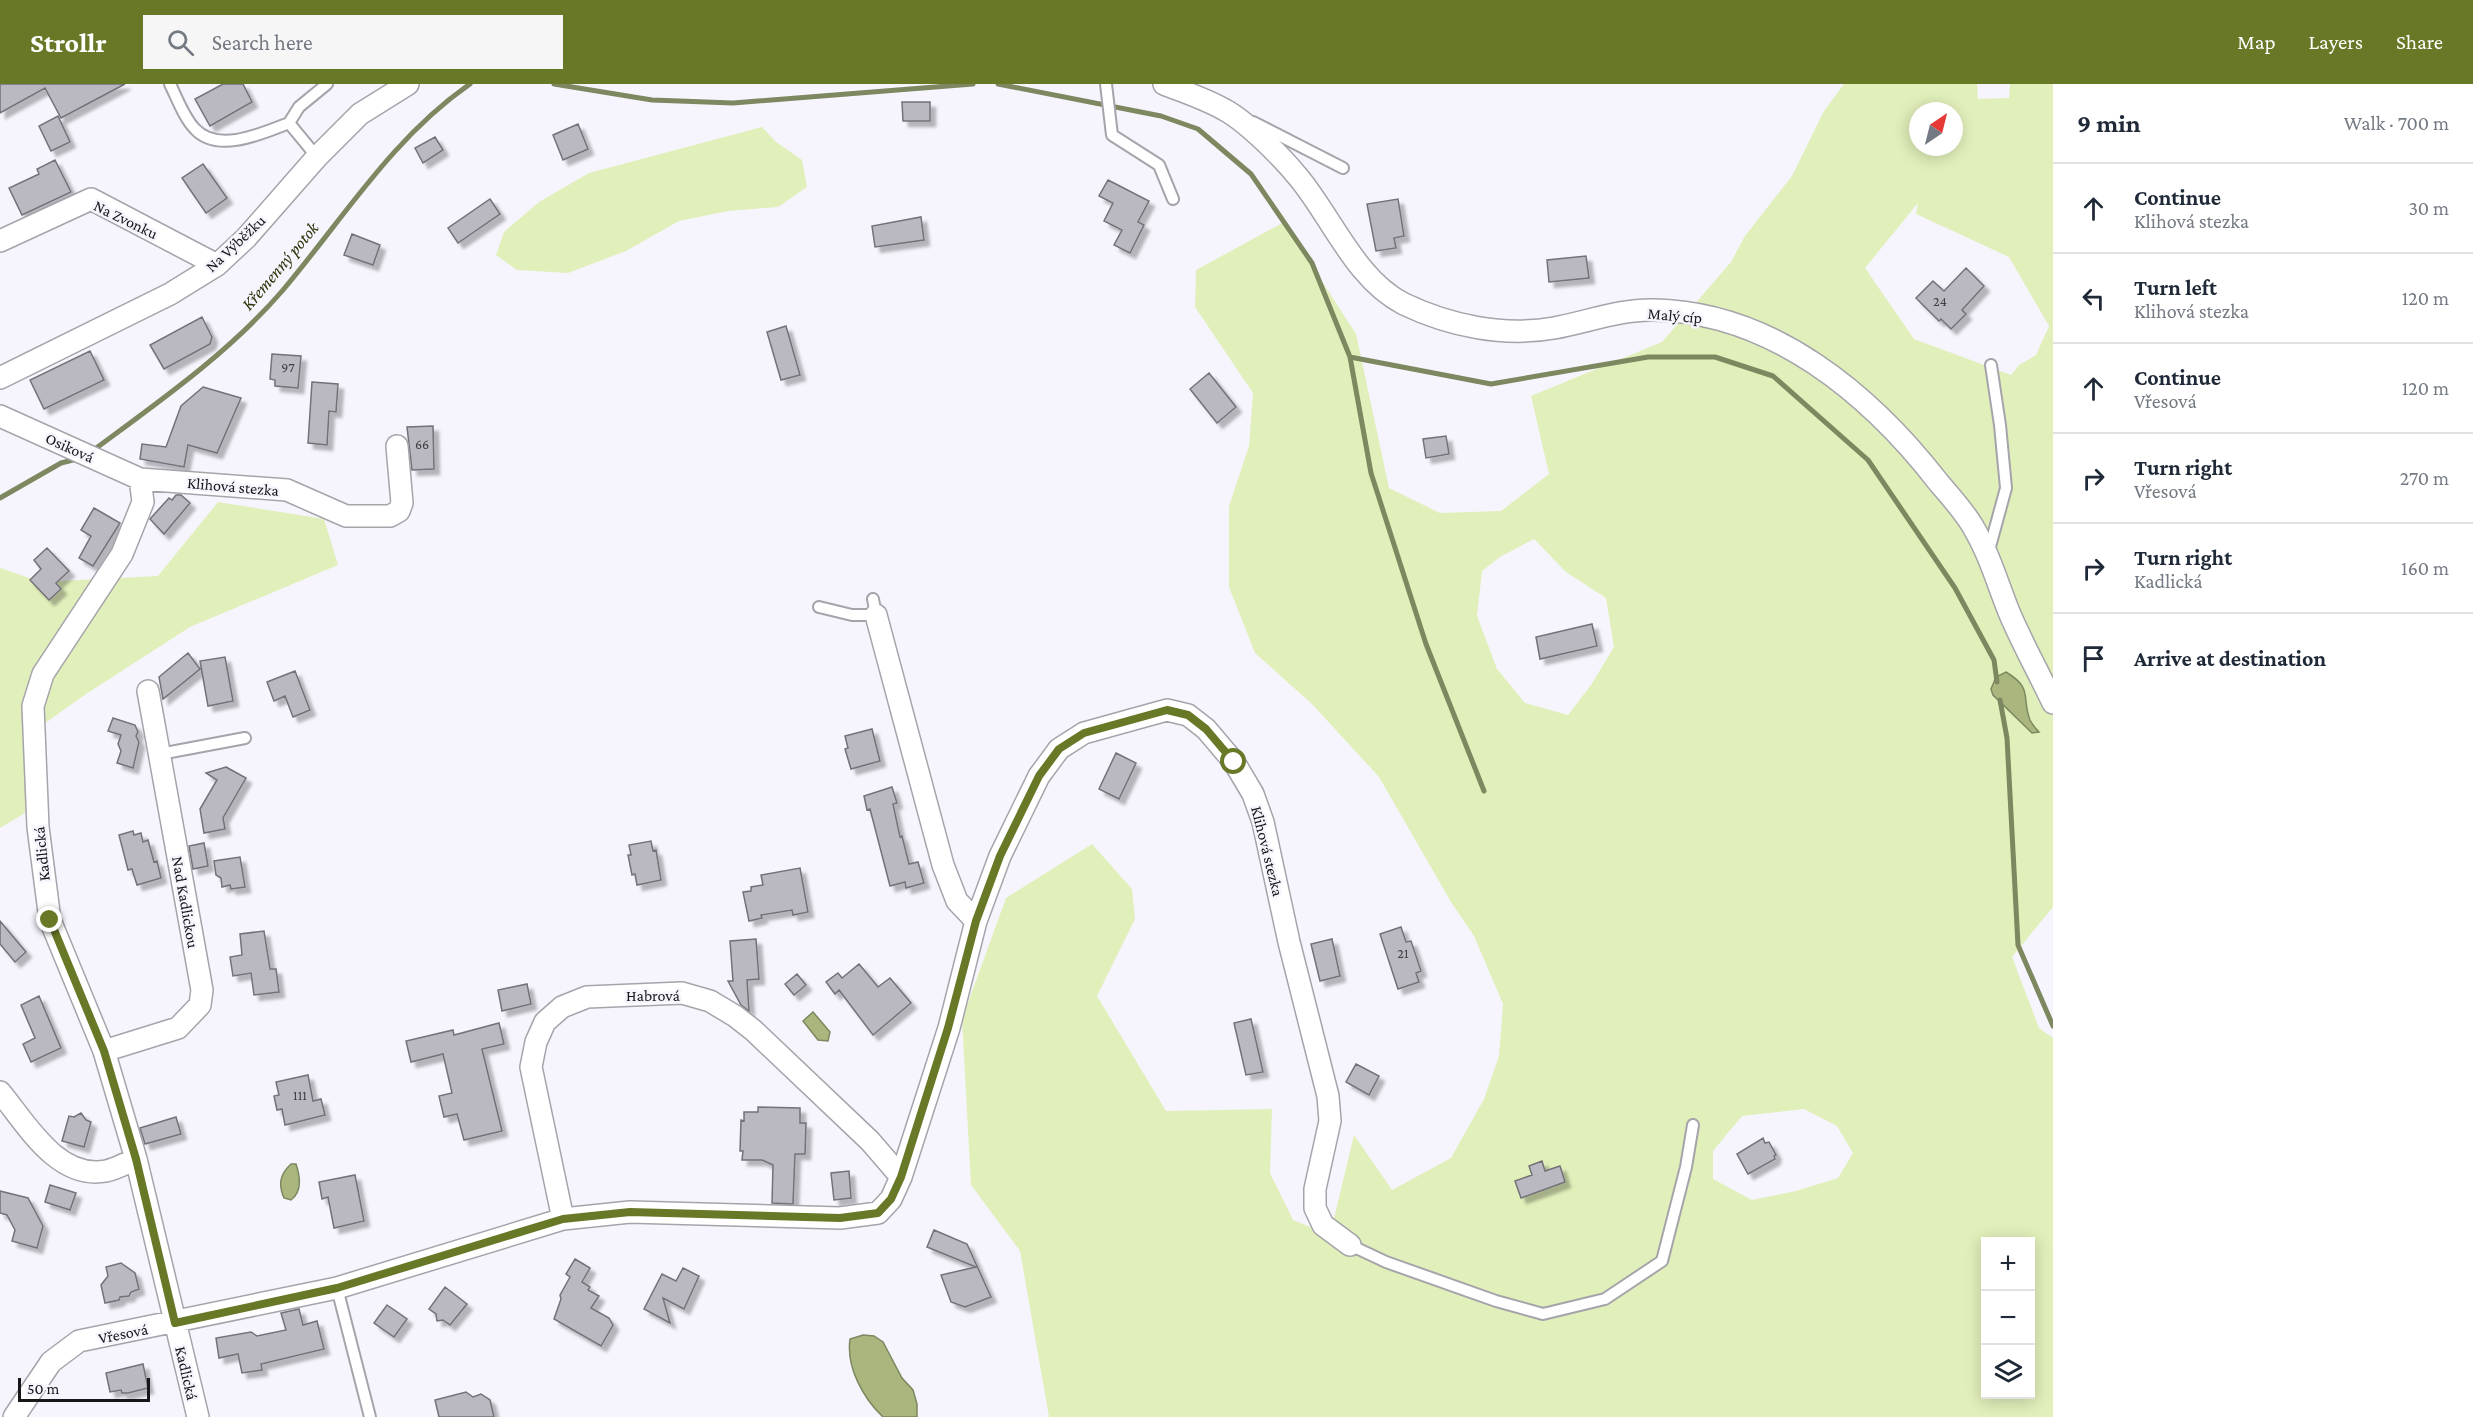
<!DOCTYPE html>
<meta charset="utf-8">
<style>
body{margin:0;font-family:"Crimson Pro",serif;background:#f6f6f7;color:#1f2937}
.controls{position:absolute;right:18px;bottom:18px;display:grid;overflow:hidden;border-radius:0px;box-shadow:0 3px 15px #0003}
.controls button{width:54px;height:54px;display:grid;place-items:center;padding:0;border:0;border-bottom:2px solid #e0e1e3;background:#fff;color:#1f2937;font:30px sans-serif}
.compass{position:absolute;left:1909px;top:18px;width:54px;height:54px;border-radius:50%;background:#fff;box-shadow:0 3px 15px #0003;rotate:35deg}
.scale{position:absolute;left:18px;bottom:15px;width:132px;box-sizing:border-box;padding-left:6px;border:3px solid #171719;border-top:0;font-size:16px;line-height:21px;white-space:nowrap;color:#171719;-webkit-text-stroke:4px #f6f5fd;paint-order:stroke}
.stop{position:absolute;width:18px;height:18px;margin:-14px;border:4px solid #677826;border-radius:50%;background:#fff}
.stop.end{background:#677826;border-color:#fff;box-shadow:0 2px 6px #0008}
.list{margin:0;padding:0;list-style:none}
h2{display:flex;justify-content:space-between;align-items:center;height:78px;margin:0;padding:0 24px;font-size:26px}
h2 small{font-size:20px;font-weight:400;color:#747a83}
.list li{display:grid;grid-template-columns:39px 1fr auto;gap:18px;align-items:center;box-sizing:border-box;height:90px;padding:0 24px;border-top:2px solid #e0e1e3}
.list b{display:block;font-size:22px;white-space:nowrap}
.list p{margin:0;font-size:20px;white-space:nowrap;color:#747a83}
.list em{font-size:20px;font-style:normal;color:#747a83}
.icon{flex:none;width:33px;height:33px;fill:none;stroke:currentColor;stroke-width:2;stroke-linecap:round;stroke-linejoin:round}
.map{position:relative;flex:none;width:2053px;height:1333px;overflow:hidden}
header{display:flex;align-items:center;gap:36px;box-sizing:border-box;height:84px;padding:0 30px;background:#677826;color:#fff}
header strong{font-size:28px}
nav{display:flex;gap:33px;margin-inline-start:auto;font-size:21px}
.search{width:420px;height:54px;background:#f6f6f7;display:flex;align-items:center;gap:15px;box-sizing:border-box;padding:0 21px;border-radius:0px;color:#747a83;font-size:22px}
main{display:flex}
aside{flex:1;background:#fff}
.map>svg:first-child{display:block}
</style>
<header>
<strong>Strollr</strong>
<div class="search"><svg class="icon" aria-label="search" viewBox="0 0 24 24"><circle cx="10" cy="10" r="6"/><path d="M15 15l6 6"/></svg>Search here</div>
<nav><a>Map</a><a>Layers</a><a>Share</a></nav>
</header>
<main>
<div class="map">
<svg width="2053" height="1333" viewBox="0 0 2053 1333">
<defs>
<filter id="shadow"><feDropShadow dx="5.5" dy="5.5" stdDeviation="1.5" flood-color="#0004"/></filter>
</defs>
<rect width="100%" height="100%" fill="#f6f5fd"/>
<path fill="#e1efba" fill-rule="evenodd" d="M1844,0H1977L1978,15L2009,14L2010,0H2053V823L2012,873L2039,944L2053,954V1333H1049L1020,1167L971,1101L962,935L1006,814L1092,760L1132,805L1135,835L1097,912L1166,1027L1272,1025L1270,1089L1293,1136L1330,1151L1354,1051L1392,1106L1451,1074L1484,1015L1499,972L1503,920L1474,852L1451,818L1379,693L1312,620L1255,569L1229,503V422L1249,362L1253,309L1195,223L1196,186L1284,138L1356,250L1389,404L1440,429L1501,427L1549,390L1531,312L1662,258L1731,178L1745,152L1792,92L1824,27ZM1918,27H1954V63H1918ZM1918,119L1916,130L2009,173L2049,242L2036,271L2019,281L2011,291L1914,255L1865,184ZM1534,455L1566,488L1606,514L1614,563L1591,601L1568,631L1525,619L1497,585L1477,532L1482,487L1500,473ZM1804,1025L1837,1042L1853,1069L1838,1094L1796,1107L1752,1116L1713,1095V1067L1742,1032ZM1986,1158H2030V1310H1986Z
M762,43L776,58L802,76L807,103L778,123L728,127L679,137L626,167L568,189L517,186L496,171L504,148L539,118L589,89Z
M218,418L324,435L338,481L190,543L86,610L27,652L25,729L0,744V484L41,498L158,492Z"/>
<path fill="#a9b77e" stroke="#7d8760" stroke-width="1.5" d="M2006,588C2034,605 2021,613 2030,636C2032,640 2036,645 2039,648L2032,649L1993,611L1991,605L1996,593Z
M813,928L830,948L828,957L818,956L803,937Z
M291,1080H296C300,1092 302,1108 291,1116L284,1114C278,1100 280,1090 291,1080Z
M863,1251L874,1252L883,1258L902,1294L913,1306L917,1320V1333H883C863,1314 846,1283 850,1255Z"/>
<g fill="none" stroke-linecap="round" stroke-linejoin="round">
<path stroke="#7d8760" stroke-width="5" d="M554,0L652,16L733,19L973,0
M998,0L1161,32L1198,45L1251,90L1312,179L1350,273L1371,389L1426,560L1484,707
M1350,273L1491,300L1648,273H1715L1773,292L1868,376L1955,504L1994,576L1997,598
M95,365C160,317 230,268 283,206C343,135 392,54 470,0
M0,414L61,379L77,375
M2000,616L2007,654L2018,861L2053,942"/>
</g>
<path fill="#bab9c1" stroke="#737279" stroke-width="1.5" filter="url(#shadow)" d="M0,0H125L61,34L45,4L0,29Z
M223,0H243L252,18L210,42L195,15Z
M902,18H930V37H903Z
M58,32L70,58L51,67L39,42Z
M578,40L588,65L563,76L553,51Z
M435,53L443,66L423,79L415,64Z
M55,76L71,108L22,131L9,104L39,90L37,85Z
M203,80L227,114L206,129L182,94Z
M1108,96L1149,117L1138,138L1144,141L1130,169L1114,161L1122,146L1104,137L1113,119L1099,112Z
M490,115L500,130L458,159L448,144Z
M1398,115L1404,152L1394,154L1396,164L1376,167L1367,120Z
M921,133L924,156L875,163L872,142Z
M352,150L380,161L373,181L344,171Z
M1586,172L1589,194L1549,198L1547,176Z
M1966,184L1984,202L1962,226L1966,230L1951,245L1941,235L1939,237L1916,214L1933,197L1944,207Z
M202,233L212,253L210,260L164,285L150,261Z
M786,242L800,291L781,296L767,248Z
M90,267L104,296L44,325L30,296Z
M272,270L301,272L298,304L275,302V296L270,295Z
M1209,289L1236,323L1217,339L1190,305Z
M312,298L338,300L336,328L329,327L327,361L308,359Z
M203,303L241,314L217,369L188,361L184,383L140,375L142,360L166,363L181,322Z
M433,342L434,385L412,386L407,343Z
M1446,352L1449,370L1426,374L1423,355Z
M176,411H181L190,419L164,450L150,435L169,414L172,416Z
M94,424L120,439L93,482L79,474L91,452L81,446Z
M47,464L69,487L56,499L61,505L49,516L30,496L41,485L34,476Z
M1592,540L1597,562L1540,575L1536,553Z
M188,569L200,585L163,615L159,593Z
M225,573L233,617L208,622L200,577Z
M295,587L310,626L293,633L285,612L274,617L267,598Z
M113,634L135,641L138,648L136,652L139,658L133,684L117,679L121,667L118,660L121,651L108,647Z
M872,645L880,677L851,685L845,665L848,664L845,652Z
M1116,669L1136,679L1119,715L1099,705Z
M226,683L246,694L223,734L225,745L204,749L200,725L217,696L206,689Z
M892,703L897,719L893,720L900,753L902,752L909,780L918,778L924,799L906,804L905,798L890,802L870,725L867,726L864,712Z
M133,747L134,751L141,749L143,758L148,756L154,778L157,777L161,794L137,801L132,785L128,786L119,751Z
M651,757L653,767L656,766L661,796L637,801L635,790L632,791L628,771H631L629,761Z
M204,759L208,782L193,785L189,762Z
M240,773L245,803L231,805L230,801L222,803L221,794L216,791L214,777Z
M800,784L808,828L793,831L792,826L761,831L762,834L749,837L743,808L751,807V803L763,801L761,791Z
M0,837L26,868L15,878L0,860Z
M1401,843L1406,858L1411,857L1421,887L1416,889L1419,898L1398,905L1380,850Z
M264,847L270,885H276L279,908L254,911L251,889L233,892L230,873L242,871L240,850Z
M756,855L759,895L747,896L749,927L741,921L728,897H733L730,857Z
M1332,855L1340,892L1320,897L1311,860Z
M859,880L878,903L890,894L911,919L873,951L839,906L835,910L826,898L838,889L842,894Z
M797,890L806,901L794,911L785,900Z
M527,900L531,920L502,927L498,906Z
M39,912L61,964L31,978L23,960L35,954L21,921Z
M1251,935L1263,988L1246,991L1234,939Z
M499,939L504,960L482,965L502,1047L464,1056L457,1030L444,1033L439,1012L452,1009L443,970L411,978L406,957L453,946L454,951Z
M1356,980L1379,992L1369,1011L1346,998Z
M308,991L313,1017L321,1015L325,1031L285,1041L282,1025L277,1026L274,1012L279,1011L276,998Z
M758,1023L800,1024V1039H806L805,1070H795L793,1120L772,1119L773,1081L762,1076H742L743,1067H740L741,1036L744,1037V1028H758Z
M81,1029L86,1036L91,1038L84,1063L62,1057L69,1032L74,1033Z
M176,1033L181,1050L145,1060L140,1044Z
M1763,1054L1765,1059L1769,1058L1776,1071L1774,1072L1775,1075L1748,1090L1737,1070Z
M1542,1077L1545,1087L1560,1082L1565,1098L1521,1114L1515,1097L1532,1091L1529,1082Z
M849,1087L851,1114L834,1116L831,1089Z
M355,1091L364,1137L334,1144L328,1113L322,1115L319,1098Z
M50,1101L76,1109L70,1126L45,1118Z
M0,1107L28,1114L43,1142L37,1164L12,1157L15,1146L7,1131L0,1129Z
M934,1146L967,1160L991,1213L965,1223L951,1218L941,1191L976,1183L927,1163Z
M575,1175L590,1184L582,1198L590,1203L588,1206L599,1212L591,1224L609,1234L613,1241L601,1262L554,1235L561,1215L560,1211L570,1193L566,1190Z
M121,1179L135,1189L139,1205L131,1208L129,1212L120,1213L119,1216L105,1219L101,1201L108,1192L106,1183Z
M683,1184L699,1192L684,1225L663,1214L670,1239L644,1225L662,1190L676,1197Z
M445,1203L467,1220L450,1241L443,1236L437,1237L436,1230L429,1225Z
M387,1221L407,1235L394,1253L374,1239Z
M299,1225L303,1241L317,1237L324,1265L261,1280L262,1286L242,1289L238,1270L219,1274L216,1254L251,1248L257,1252L286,1246L281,1229Z
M143,1280L148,1304L128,1309H122L121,1306L110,1308L106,1289Z
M466,1308L473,1313L481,1310L490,1316L494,1333H439L435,1316Z"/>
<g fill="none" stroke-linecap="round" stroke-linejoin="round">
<g stroke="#a5a4ab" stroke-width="14">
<path id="lane" d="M170,0C177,14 184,34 195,45C218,70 263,49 289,39
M1106,0L1112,51L1159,81L1173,115
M1253,38L1343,84
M317,73L289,39L299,23L327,0
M1988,470L2006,404L2000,341L1991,281
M819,523L852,531H876L873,515
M160,670L245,654
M1350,1161L1386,1178L1496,1217L1543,1230L1605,1215L1662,1177L1686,1083L1693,1041
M337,1204L370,1333"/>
</g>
<g stroke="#a5a4ab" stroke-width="24">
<path id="street" d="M1164,0C1184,8 1206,15 1225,26C1247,38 1282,73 1299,94C1332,134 1356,196 1404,220C1450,242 1504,253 1554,244C1587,238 1621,225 1654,226C1772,228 1870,310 1939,399C1950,412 1963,426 1972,441C1989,469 1997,498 2009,528C2022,559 2039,589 2053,619
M0,157L91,115L217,181
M0,294L170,210L217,181L246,154L317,73L360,30L408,0
M0,332L140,395L287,406L346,432H390L399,427L402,419L397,362
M140,395L143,418L122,470L43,590L33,622L38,743L50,836L104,967L136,1075L198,1333
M876,531L943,781L957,817L976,837
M104,967L178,944L200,921L202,906L148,607
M0,1008C26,1039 57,1096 106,1087C116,1085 126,1079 136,1075
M563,1135L531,983L536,958L545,938L562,923L587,913L682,909L710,917L735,932L753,946L870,1057L901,1093
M14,1333L51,1278L79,1257L337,1204L563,1135L630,1128L840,1134L878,1129L891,1115L901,1093L949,944L976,837L1000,772L1039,692L1059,665L1084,649L1167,626L1188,631L1206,645L1234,678L1253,710L1263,738L1289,858L1328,1012L1330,1037L1315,1105V1124L1323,1141L1350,1161"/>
</g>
<use href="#lane" stroke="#fff" stroke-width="10"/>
<use href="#street" stroke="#fff" stroke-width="21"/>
</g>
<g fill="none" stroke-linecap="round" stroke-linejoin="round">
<path stroke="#677826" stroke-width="8" d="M50,836L104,967L136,1075L175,1239L337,1204L563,1135L630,1128L840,1134L878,1129L891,1115L901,1093L948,944L976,837L1000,772L1039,692L1059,665L1084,649L1167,626L1188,631L1206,645L1234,678"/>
</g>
<g text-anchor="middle" stroke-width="5" stroke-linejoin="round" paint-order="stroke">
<g font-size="14" fill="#404043">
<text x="1940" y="222">24</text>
<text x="288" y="288">97</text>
<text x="422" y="365">66</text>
<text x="1403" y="874">21</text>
<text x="300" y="1016">111</text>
</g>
<g font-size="16" fill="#171719" stroke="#f6f5fd">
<text transform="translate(126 135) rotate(26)" y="6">Na Zvonku</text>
<text transform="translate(235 159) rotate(-43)" y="6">Na Výběžku</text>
<text transform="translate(1675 231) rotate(5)" y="6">Malý cíp</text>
<text transform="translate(70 363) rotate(24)" y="6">Osiková</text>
<text transform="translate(233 402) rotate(5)" y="6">Klihová stezka</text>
<text transform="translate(1268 767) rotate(76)" y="6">Klihová stezka</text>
<text transform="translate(41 770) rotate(-96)" y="6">Kadlická</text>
<text transform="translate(186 818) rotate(80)" y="6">Nad Kadlickou</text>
<text x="653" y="917">Habrová</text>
<text transform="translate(123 1249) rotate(-11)" y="6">Vřesová</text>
<text transform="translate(187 1289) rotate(77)" y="6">Kadlická</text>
</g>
<g font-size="18" font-style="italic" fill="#2c3408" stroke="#f6f5fd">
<text transform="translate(280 182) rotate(-50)" y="6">Křemenný potok</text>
</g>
</g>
</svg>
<div class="controls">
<button>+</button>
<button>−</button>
<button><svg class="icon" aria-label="layers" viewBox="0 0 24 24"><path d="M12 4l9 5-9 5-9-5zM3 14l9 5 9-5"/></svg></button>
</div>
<svg class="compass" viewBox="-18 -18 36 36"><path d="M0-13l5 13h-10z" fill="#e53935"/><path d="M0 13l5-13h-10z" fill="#747a83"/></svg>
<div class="scale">50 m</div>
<div class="stop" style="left:1234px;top:678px"></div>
<div class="stop end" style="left:50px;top:836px"></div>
</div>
<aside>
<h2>9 min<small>Walk · 700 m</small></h2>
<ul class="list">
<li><svg class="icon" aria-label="ahead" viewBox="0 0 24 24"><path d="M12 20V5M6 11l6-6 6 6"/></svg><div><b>Continue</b><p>Klihová stezka</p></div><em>30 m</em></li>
<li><svg class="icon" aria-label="left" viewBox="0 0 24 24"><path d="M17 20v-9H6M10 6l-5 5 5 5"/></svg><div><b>Turn left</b><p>Klihová stezka</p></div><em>120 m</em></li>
<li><svg class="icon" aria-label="ahead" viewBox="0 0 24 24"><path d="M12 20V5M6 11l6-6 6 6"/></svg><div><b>Continue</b><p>Vřesová</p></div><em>120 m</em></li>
<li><svg class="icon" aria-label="right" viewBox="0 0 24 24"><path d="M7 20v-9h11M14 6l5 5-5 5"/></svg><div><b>Turn right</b><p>Vřesová</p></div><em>270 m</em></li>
<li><svg class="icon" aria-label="right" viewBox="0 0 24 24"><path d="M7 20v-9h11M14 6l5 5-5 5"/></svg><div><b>Turn right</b><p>Kadlická</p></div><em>160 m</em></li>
<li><svg class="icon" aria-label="arrive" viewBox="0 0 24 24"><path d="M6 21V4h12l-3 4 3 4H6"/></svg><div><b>Arrive at destination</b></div></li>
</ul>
</aside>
</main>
